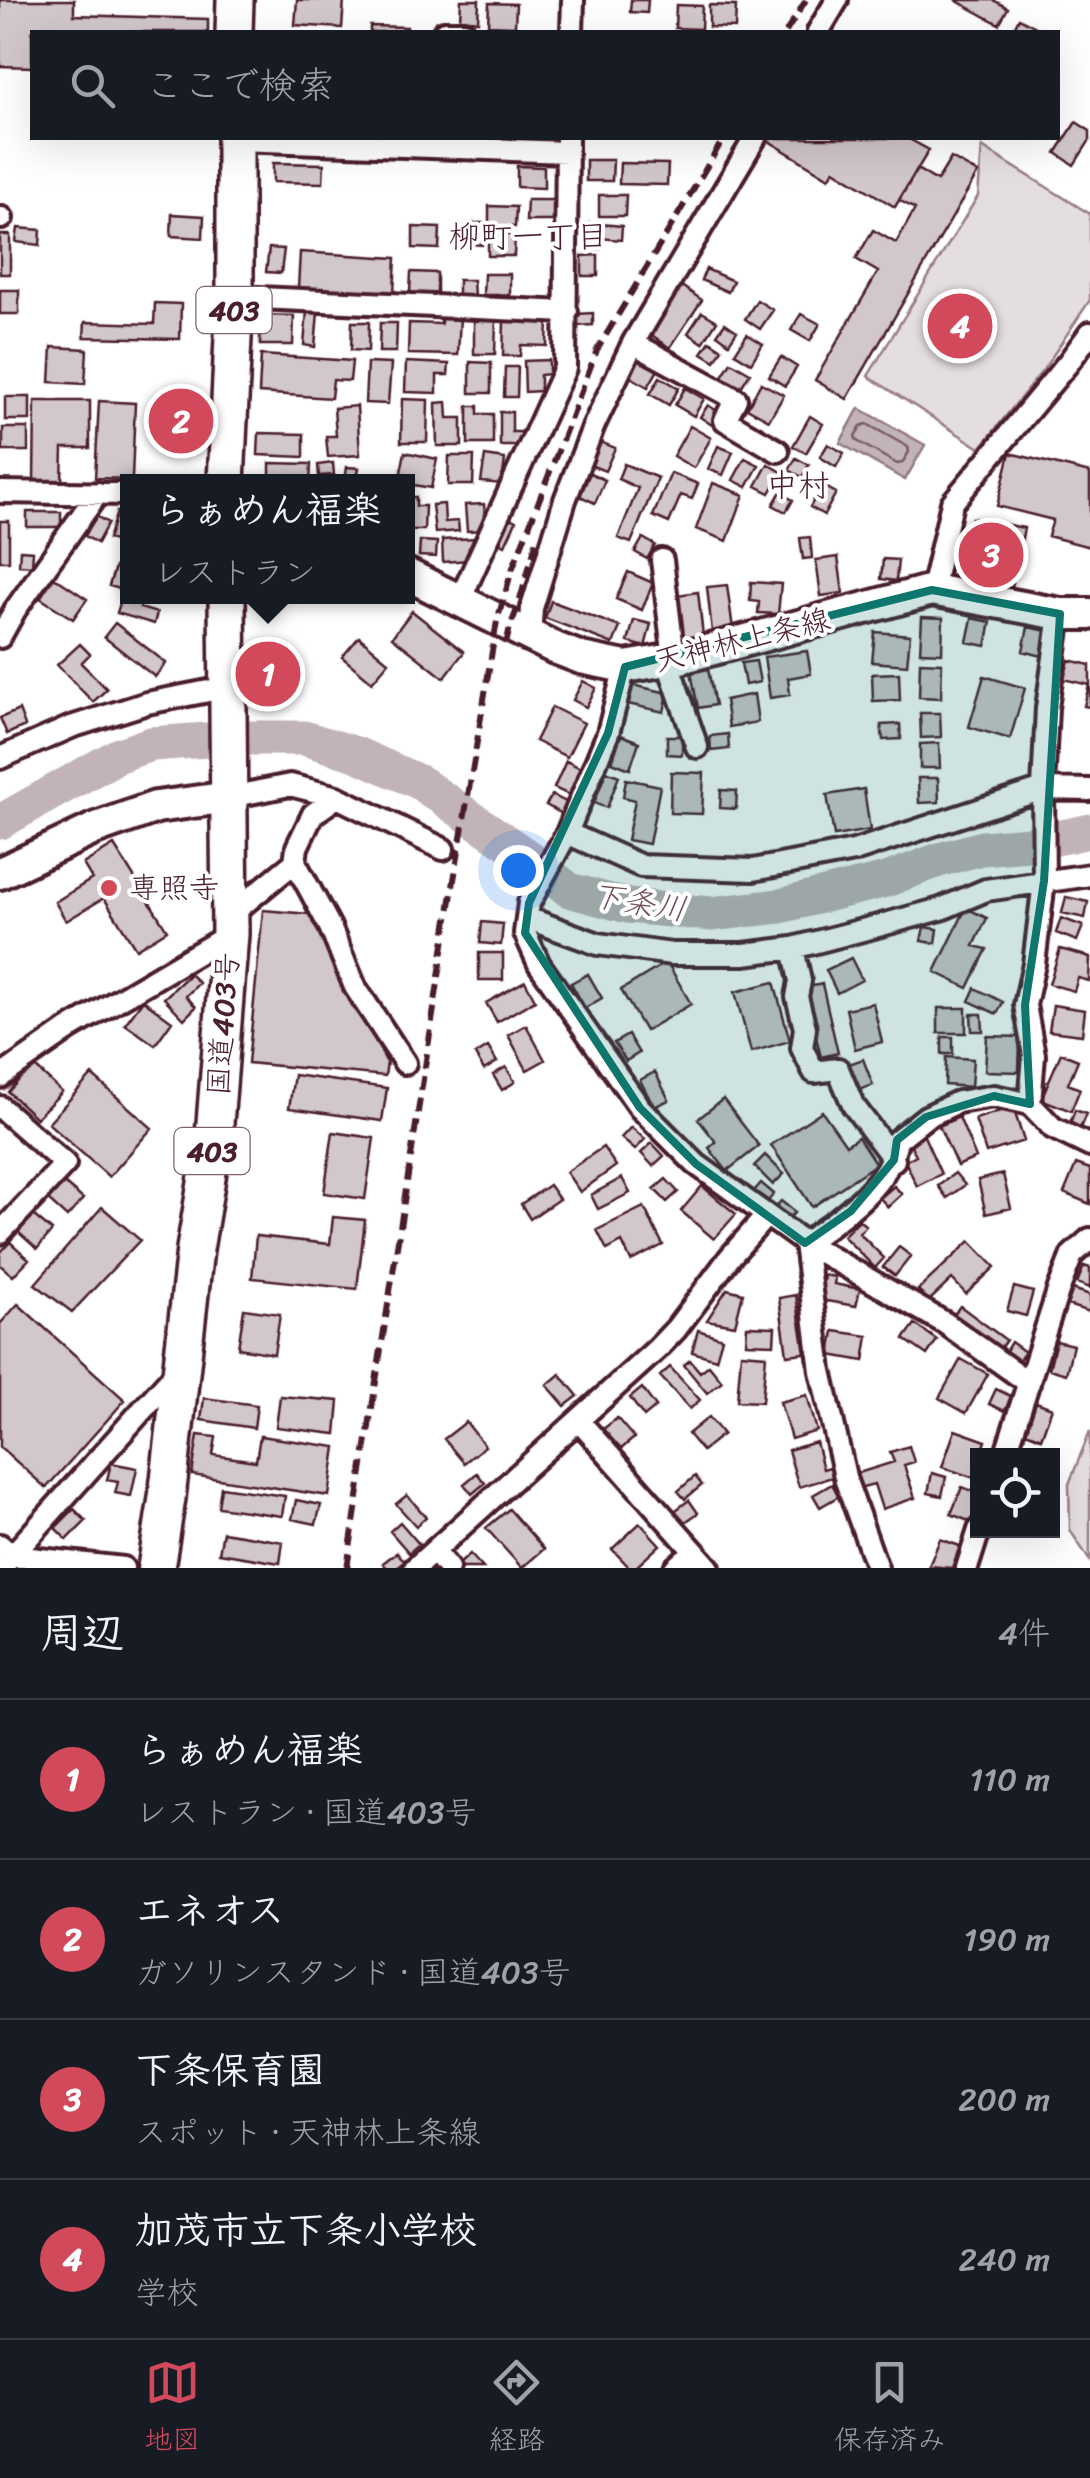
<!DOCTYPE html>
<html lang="ja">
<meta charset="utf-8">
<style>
body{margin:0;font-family:Sriracha,"Klee One",sans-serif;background:#242831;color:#f1f3f6}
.controls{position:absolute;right:30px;bottom:30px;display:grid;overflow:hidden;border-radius:0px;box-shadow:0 10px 40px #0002}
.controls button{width:90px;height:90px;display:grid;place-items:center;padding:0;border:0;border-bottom:2px solid #363941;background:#171b24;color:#f1f3f6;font:50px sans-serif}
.you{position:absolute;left:518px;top:870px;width:35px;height:35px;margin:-25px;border:8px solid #fff;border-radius:50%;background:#1a73e8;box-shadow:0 0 0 15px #1a73e833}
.badge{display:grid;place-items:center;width:65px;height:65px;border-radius:50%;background:#d1495b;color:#fff;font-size:32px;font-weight:700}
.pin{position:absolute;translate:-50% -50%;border:5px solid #fff;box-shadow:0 2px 10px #0006}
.popup{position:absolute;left:120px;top:474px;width:295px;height:130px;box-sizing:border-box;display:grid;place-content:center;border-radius:0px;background:#171b24;filter:drop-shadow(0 2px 8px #0005);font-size:32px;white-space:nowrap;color:#9ea1a6}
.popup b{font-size:38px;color:#f1f3f6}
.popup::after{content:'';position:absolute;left:50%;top:100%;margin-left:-20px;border:20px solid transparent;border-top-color:#171b24}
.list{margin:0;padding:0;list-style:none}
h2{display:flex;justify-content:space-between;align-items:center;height:130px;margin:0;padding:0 40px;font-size:42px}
h2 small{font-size:32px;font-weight:400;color:#9ea1a6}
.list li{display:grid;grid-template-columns:65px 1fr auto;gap:30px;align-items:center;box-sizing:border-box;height:160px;padding:0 40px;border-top:2px solid #363941}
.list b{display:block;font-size:38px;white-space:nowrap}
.list p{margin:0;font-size:32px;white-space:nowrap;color:#9ea1a6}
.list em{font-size:32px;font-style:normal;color:#9ea1a6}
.icon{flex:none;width:55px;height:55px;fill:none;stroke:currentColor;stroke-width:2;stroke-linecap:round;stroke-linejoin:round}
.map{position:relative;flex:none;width:1090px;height:1568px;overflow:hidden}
.search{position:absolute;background:#171b24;box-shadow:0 10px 40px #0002;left:30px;right:30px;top:30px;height:110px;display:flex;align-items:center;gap:25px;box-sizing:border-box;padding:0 35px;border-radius:0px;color:#9ea1a6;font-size:38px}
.sheet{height:770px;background:#171b24}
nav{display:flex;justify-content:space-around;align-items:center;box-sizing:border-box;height:140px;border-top:2px solid #363941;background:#171b24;font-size:28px;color:#9ea1a6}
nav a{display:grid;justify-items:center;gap:5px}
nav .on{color:#d1495b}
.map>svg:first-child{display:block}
</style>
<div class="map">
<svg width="1090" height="1568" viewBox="0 0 1090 1568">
<rect width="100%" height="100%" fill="#fff"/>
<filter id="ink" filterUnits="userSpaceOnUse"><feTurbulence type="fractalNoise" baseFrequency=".01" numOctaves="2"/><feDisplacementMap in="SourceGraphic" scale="20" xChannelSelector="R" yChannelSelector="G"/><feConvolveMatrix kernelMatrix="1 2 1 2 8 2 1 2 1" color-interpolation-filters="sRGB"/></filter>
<g filter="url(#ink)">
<path fill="#e5dee0" stroke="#987e86" stroke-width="2.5" d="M982,147L1090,214V300L1043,370L980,448L868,376L978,196Z
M1090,1431V1561L1070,1530L1069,1484Z"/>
<path fill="#c1b3b6" stroke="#91787e" stroke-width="2.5" d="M859,408L925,445L905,480L840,443Z"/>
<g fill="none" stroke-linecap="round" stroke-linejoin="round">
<path stroke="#7a5a63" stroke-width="2.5" d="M867,424L908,447L909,452L902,463L897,464L857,441L855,436L861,426Z"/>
<path stroke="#c1b3b6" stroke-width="35" d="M0,822L119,755L151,744L235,738H304L356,754L419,782L528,857L569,890L628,906L711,914L780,906L886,880L939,860L982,848L1029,844L1090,831"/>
</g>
<path fill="#d2c7cb" stroke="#4a1f2b" stroke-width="2.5" d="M0,0H74V15L208,19V32H32V67L0,66Z
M297,0H344L342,28L295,25Z
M461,0H479L478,21L460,19Z
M631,0H648L647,13L630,12Z
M955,0H993L1008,8L999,24Z
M489,3L516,4L515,26L488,25Z
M676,5L702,6L701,29L675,28Z
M709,5L736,6L735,28L709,27Z
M1019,18L1045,32H1012Z
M370,26L407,27V32H370Z
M1076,122L1090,131V140L1074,165L1056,153Z
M764,138H907L929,150L895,207L834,170L829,178Z
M951,158L978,173L847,399L815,380L878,272L856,259L873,230L896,243L915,209L899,200L917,169L937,181Z
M586,160H613L612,181H586Z
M273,163L324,164L323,183L273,182Z
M620,163L668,164L667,185L619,184Z
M517,166L544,167V188L517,187Z
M599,195H626L625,216H599Z
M527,200H553V221H526Z
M489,206L516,207L515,227H489Z
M172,214L204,216L203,238L171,236Z
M472,223H483L482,245L471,244Z
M589,223L622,226L621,240L600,238V249L587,248Z
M413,227L440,228L439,249L413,248Z
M18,228L41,230L40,245L16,242Z
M0,235H10V274H0Z
M488,235H515L514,256H488Z
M269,248L284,249L281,273L266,272Z
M300,252L396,258L394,293L298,288Z
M598,255V276H582V256Z
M706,269L733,281L728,292L701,280Z
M411,272L437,273V294L410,293Z
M484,274H510V295H483Z
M458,280H473L474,296L458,297Z
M680,285L702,300L670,348L649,333Z
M0,290H19V314H0Z
M757,300L773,310L760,329L745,319Z
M155,303L181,304L180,339L84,337L85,322L154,324Z
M307,311L318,312L315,347L304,345Z
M702,312L717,321L703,343L688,333Z
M593,313V325L577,326V314Z
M801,314L820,324L810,341L791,330Z
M260,315L294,316L293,345H260Z
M441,316L460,317L458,355L408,354L409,323L441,324Z
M474,319L496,320L495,354H474Z
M504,321L548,322L547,346L521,345L520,356H503Z
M352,322H369L368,351L351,350Z
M380,323H397L396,352H379Z
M725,323L737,331L729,343L717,334Z
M747,334L763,344L751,363L735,353Z
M710,341L722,349L715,361L702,353Z
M52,347L87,349L85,384L50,382Z
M261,355L352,361L350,381L333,380L331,398L259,393Z
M781,357L797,367L785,386L769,376Z
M639,359L658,370L648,387L629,376Z
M549,360V374L540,375V391L525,392L524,361Z
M406,362L449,364L448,375H437V393L405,392Z
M470,362L491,363V393H470Z
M731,362L750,373L740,389L721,378Z
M367,363L391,364L388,404L365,403Z
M505,367H518L517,397H504Z
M660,377L679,388L669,405L650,394Z
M761,383L784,395L769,420L747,408Z
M685,388L704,399L694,416L675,405Z
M5,397H30V420H5Z
M402,399L428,400L427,442H401Z
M35,401H90V448H63L62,483H34Z
M99,401L135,403L132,479L95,478Z
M447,402L448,418H462V446H437L436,403Z
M708,405L720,413L712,425L700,417Z
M357,406L360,455L328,457L326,436H336L334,408Z
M468,406H478V414H493V444H468Z
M500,412H512V432H522V446H500Z
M810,416L823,424L806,453L793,446Z
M158,422H176V453H158Z
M690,426L711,438L694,468L673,456Z
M3,428H28V451H3Z
M259,433L304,434V457L258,455Z
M600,442L615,448L605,471L590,465Z
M828,444L844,453L836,467L820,457Z
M718,446L733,452L723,475L708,469Z
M405,452L437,459L431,488L408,484V482H399Z
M1010,453L1090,473V547L1048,536L1053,520L997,506Z
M449,456H474L473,485H448Z
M485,456L505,459L502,484L481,482Z
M745,458L759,465L747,487L733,480Z
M796,458L809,465L802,477L789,470Z
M270,463L311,464L310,482H270Z
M333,463L334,475L319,476L318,465Z
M624,464L658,478L631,543L618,538L638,488L618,479Z
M768,464L782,472L770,493L756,486Z
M347,467L359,468L356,482L345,481Z
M590,473L605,480L595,503L580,496Z
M671,473L698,484L692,499L681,495L669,523L653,516Z
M713,483L744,495L727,541L696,529Z
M822,485L836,493L824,515L810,507Z
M780,493L793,500L786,512L773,505Z
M408,497H416V506H425L424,530H408Z
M444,504L445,522L458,521L459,531L435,533L432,505Z
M484,504L486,530L467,531L465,505Z
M27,512H61V527H27Z
M117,512L128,515V531L124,544L108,539Z
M96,516L108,523L97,543L85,536Z
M508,517L516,521L505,545L497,541Z
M972,518L1024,528L1011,592L959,582Z
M0,521H9V561H0Z
M810,537L812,558L803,559L800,538Z
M475,538L476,548H469L470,560L443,562L442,540Z
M643,538L655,545L647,559L635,552Z
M420,541L437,542L436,557L419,556Z
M20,550L33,551L32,566L19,565Z
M838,557L843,593L821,596L816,560Z
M883,559L898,560L896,581L881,579Z
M115,567L128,571V596H143L140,608L157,613L154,624L117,613L124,590L109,586Z
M628,572L653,583L642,610L616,599Z
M54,577L87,599L73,619L40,598Z
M751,582L781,584L778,614L758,613L759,602L750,601Z
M727,585L733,629L712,632L707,587Z
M698,592L703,636L683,639L677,595Z
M551,601L620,627L613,644L545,618Z
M412,611L464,652L444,678L392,637Z
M922,617L943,618L942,653L920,652Z
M972,618L991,622L986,646L967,642Z
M634,620L651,624L645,647L628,642Z
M115,623L166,663L155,677L104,637Z
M1028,627L1047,631L1042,656L1023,651Z
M875,632L910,635L907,665L872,662Z
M359,637L389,662L372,682L342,657Z
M80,644L90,654L81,663L107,689L93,702L57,665Z
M807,651L811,674L788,678L790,695L770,698L764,657Z
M1069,660L1090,665V707L1084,706L1089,685L1064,679Z
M756,661L760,682L745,685L741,663Z
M920,662L942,663L941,698L919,697Z
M254,663L282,665L281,684L253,682Z
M708,669L715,705L698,708L691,672Z
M899,673L900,700L873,701L872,674Z
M984,676L1025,688L1010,739L969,727Z
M583,681L596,688L586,707L573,700Z
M632,685L668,693L664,712L628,704Z
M754,694L758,722L729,727L725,700Z
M552,707L584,723L567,757L535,741Z
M19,710L25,726L7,734L0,718Z
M920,713H940L941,737L921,738Z
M900,724L901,739L883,740L881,725Z
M728,734L729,749L711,751L710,736Z
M621,735L639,742L630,769L612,762Z
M667,736H682V755L667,754Z
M939,743L940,768H920V744Z
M566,761L581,768L569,795L554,788Z
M606,771L619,776L607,808L594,803Z
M671,772L704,773L702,814L670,813Z
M918,778H938L939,802L919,803Z
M626,779L660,786L649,844L627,840L635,800L623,797Z
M864,789L870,830L834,836L827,795Z
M721,790L737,791L736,809L720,808Z
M552,795L568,803L562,814L546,805Z
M114,845L167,930L136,949L104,898L66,921L55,902L92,879L83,864Z
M1066,897L1088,902L1085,918L1062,913Z
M966,908L987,918L974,946L987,949L968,988L935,972Z
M263,910L309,914L387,1063L385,1076L248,1063Z
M1061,918L1083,926L1077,941L1056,933Z
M482,922L503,924L501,945L480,943Z
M924,927L938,929L936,943L921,941Z
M1060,949L1090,957L1089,981L1078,978L1074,991L1049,984Z
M479,953H503V980H479Z
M851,958L862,980L837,993L826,970Z
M667,962L691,1004L645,1031L621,990Z
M190,974L199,983L186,996L196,1007L184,1019L164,998Z
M588,974L602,998L585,1008L571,983Z
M525,981L535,1000L497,1022L486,1003Z
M774,982L790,1041L751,1052L735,992Z
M822,984L838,1053L821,1057L804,988Z
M975,988L1003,1002L997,1014L969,1001Z
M143,1000L172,1021L155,1045L125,1024Z
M873,1003L882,1042L855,1049L846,1009Z
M1053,1005L1085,1010L1082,1035L1049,1031Z
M938,1008H966V1033H938Z
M971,1014H982L983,1031H972Z
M526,1025L545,1060L527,1070L508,1035Z
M628,1035L639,1053L626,1061L614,1043Z
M987,1036L1020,1037L1019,1072L985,1071Z
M942,1037H953V1054H942Z
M488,1047L497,1062L484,1070L475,1055Z
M1061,1053L1078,1060L1068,1084L1080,1089L1071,1111L1041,1099Z
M946,1057L973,1059L971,1087L945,1085Z
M863,1059L873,1085L859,1090L849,1064Z
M33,1065L62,1092L36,1118L8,1092Z
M506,1067L515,1082L502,1090L493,1075Z
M655,1072L669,1100L654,1107L640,1080Z
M92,1075L152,1128L109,1177L48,1123Z
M294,1075L387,1088L382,1121L289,1108Z
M723,1099L759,1146L727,1171L709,1148L716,1142L698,1119Z
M1013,1107L1024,1141L986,1153L975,1119Z
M1075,1110L1086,1114L1080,1128L1070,1123Z
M822,1111L846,1145L858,1137L876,1164L812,1207L771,1145Z
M959,1117L976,1158L957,1166L939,1126Z
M631,1127L645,1139L635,1150L621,1138Z
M333,1132L374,1138L365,1199L324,1193Z
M924,1136L941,1174L917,1186L905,1161L916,1155L909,1142Z
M652,1143L664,1156L653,1166L641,1153Z
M603,1147L616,1166L580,1192L566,1172Z
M765,1155L784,1174L773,1185L754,1166Z
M1076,1164L1090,1169V1204L1064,1193Z
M955,1173L965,1185L947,1198L938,1186Z
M1003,1174L1011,1208L986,1214L978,1180Z
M622,1178L630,1193L598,1209L591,1195Z
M666,1179L678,1192L667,1202L654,1189Z
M64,1183L83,1199L67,1217L48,1200Z
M761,1183L774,1194L767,1202L754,1191Z
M549,1185L559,1199L530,1219L521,1204Z
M702,1186L736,1214L714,1239L681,1211Z
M894,1186L902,1194L888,1207L880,1198Z
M781,1201L795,1212L787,1220L774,1209Z
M102,1207L140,1240L72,1312L35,1284Z
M644,1207L663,1245L631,1261L622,1242L607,1250L597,1230Z
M33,1215L52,1231L37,1249L18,1232Z
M333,1217L365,1220L357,1289L252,1278L256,1236L330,1244Z
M859,1220L866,1226L859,1233L884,1258L875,1268L843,1236Z
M970,1241L995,1267L966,1294L952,1279L929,1301L918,1290Z
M10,1242L29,1259L13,1276L0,1265V1253Z
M899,1247L911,1256L895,1276L883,1267Z
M1084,1266L1090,1268V1288L1077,1283Z
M824,1275L835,1277L834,1284L860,1289L856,1306L820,1300Z
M1014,1287L1033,1292L1026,1316L1007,1311Z
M727,1289L743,1293L735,1325L707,1320Z
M1073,1289L1090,1295V1312L1067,1305Z
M796,1295L805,1353L787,1355L779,1298Z
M18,1304L125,1400L46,1488L0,1447V1324Z
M960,1306L1006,1340L999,1350L953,1316Z
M244,1309L280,1314L274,1354L238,1348Z
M915,1324L937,1340L927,1355L904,1339Z
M747,1326L775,1327L774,1344L746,1343Z
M698,1330L722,1338L716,1359L692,1352Z
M834,1331L868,1336L864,1361L830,1355Z
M1056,1341L1073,1345L1066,1374L1049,1369Z
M1011,1342L1025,1352L1018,1361L1005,1352Z
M741,1353L766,1355L762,1402L737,1401Z
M961,1359L988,1374L966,1413L939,1398Z
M690,1360L700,1372L709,1365L722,1381L707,1393L684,1365Z
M670,1367L700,1400L690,1409L660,1376Z
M560,1374L578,1396L565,1406L547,1385Z
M642,1388L656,1407L644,1417L630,1398Z
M996,1389L1011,1396L1005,1411L989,1404Z
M807,1395L817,1431L791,1439L780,1402Z
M280,1396L339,1401L336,1434L276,1427Z
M204,1398L257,1405L254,1428L201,1420Z
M1036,1402L1052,1408L1041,1438L1026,1432Z
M709,1417L723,1434L702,1451L688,1434Z
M617,1418L634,1438L620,1450L602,1430Z
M466,1422L485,1446L464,1463L444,1439Z
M955,1430L986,1441L981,1456H978V1467L974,1478L942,1467Z
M198,1435L216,1437L213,1455L256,1461L260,1436L336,1447L329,1496L192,1475Z
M816,1442L823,1469L833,1466L836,1476L799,1487L788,1450Z
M909,1446L914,1462L904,1465L915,1498L882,1509L874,1484L859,1488L855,1474L894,1462L890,1452Z
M111,1463L137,1468L131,1496L115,1493L118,1482L107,1480Z
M477,1473L485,1483L472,1494L464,1484Z
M932,1473L946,1477L942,1496L928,1493Z
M695,1476L702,1485L685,1499L678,1491Z
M832,1484L839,1496L820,1507L813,1495Z
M221,1487L285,1496L282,1516L218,1507Z
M962,1487L978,1493V1506L971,1522L951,1514Z
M407,1495L426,1517L416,1526L396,1504Z
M296,1500L321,1505L316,1524L292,1519Z
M689,1500L698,1513L681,1525L672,1513Z
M74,1509L86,1521L67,1540L55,1528Z
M509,1509L544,1549L522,1568L486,1528Z
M400,1522L419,1544L409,1553L390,1531Z
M640,1523L660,1545L635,1568H630L612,1549Z
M223,1532L283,1542L280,1563L219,1553Z
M940,1539L960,1546L952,1568L929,1566Z
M397,1552L405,1562L397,1568H387L383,1563Z
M470,1554L483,1568H459L457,1566Z"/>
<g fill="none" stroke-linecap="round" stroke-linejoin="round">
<g stroke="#4a1f2b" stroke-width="28">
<path id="minor" d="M444,32H464
M572,32L573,0
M818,32L837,0
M235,140L567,152
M0,218H2
M235,297L567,312
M633,343L736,399L725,420L778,451
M0,492L128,494
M662,560L674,659
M932,590L952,503L1068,363L1090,333
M459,602L565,368L567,138
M0,637L15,610L98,493
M530,637L532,608L565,500L594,425L633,343L755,138
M667,660L697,747
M625,667L608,733L567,833L529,903L525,933L539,964L640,1108L696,1164L805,1243L945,1323L1029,1383
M0,758L71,727L147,703L229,687
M230,797L290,785L337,797L443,849
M337,797L313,814L297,847L295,862L330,927L355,987L405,1063
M567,833L641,866L753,870L854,851L1043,789L1090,790
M230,915L295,862
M527,918L598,944L672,954H744L793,948L874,927L941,909L986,890L1090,875
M793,948L800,981L797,997L805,1028L802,1048L814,1072L838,1069L853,1105L894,1160
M0,1077L69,1029L230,934
M1030,1104L1034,1055L1025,1005L1034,964L1044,881L1043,789L1047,708L1060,614
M0,1107L65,1164L0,1233
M805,1243C840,1218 890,1185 897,1140L926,1117L958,1102L994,1096L1030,1104L1053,1128L1090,1146
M805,1243L821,1371L846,1481L877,1568
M579,1421L709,1568
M1005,1456L1059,1288L1072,1255L1090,1239
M0,1545L12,1556L123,1568
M434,1551L448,1568
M1,1568L180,1368
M415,1568L657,1349L676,1329L730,1257L766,1216
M675,1568L694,1551
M967,1568L979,1530"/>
</g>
<g stroke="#4a1f2b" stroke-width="38">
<path id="secondary" d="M408,575L555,648L581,658L625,667L680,658L932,590L1060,614H1090
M0,873L94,829L156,807L230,797"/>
</g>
<g stroke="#4a1f2b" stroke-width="42">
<path id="trunk" d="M234,32L235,0
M226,482L235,297V138
M156,1568L167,1498L195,1249L214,1136L230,934L227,596"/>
</g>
<use href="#minor" stroke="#fff" stroke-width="20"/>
<use href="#secondary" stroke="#fff" stroke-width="30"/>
<use href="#trunk" stroke="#fff" stroke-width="35"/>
<path stroke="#4a1f2b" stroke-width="6" stroke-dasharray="15 8" stroke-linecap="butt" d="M786,32L806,0
M506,644L510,627L518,607L537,539
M347,1568L454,880L497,621L512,570L597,350L724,138"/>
</g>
</g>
<path fill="#0f766e" fill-opacity="0.2" stroke="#0f766e" stroke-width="8" stroke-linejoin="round" d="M932,590L1060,614L1044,881L1025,1005L1030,1104L994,1096L926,1117L897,1140L894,1160L851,1211L805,1243L696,1164L640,1108L525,933L529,903L608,733L625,667Z"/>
<circle fill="#d1495b" stroke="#fff" stroke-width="4" cx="109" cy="888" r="10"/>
<g text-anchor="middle" stroke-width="8" stroke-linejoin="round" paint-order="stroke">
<g fill="#fff" stroke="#80626b" stroke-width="2.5">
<rect x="196.5" y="287" width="75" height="46" rx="8"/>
<rect x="174.5" y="1128" width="75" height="46" rx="8"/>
</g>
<g font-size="28" font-weight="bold" fill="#4a1f2b">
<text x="234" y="320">403</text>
<text x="212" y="1161">403</text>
</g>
<g font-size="30" fill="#4a1f2b" stroke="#fff">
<text transform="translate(742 640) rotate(-14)" y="10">天神林上条線</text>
<text transform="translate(223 1024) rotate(-86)" y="10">国道403号</text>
</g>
<g font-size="30" fill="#4a1f2b" stroke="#fff" text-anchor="start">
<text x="129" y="898">専照寺</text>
</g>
<g font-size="32" fill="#4a1f2b" stroke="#fff">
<text x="528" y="247">柳町一丁目</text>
<text x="798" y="496">中村</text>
</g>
<g font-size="32" font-style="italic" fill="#74535c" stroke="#fff">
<text transform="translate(639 902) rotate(9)" y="11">下条川</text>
</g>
</g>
</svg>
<div class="controls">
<button><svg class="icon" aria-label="locate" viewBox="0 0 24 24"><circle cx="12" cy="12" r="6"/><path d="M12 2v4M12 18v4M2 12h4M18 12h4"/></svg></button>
</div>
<div class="you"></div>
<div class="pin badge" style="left:268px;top:674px">1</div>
<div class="popup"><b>らぁめん福楽</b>レストラン</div>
<div class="pin badge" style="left:181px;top:421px">2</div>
<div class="pin badge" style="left:991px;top:555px">3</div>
<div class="pin badge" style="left:960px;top:326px">4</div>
<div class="search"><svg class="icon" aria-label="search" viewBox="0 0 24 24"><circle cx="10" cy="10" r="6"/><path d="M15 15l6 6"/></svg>ここで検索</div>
</div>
<section class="sheet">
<h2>周辺<small>4件</small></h2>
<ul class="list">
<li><span class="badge">1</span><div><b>らぁめん福楽</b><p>レストラン · 国道403号</p></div><em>110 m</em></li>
<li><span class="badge">2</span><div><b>エネオス</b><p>ガソリンスタンド · 国道403号</p></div><em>190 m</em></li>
<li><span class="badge">3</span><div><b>下条保育園</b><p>スポット · 天神林上条線</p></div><em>200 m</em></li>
<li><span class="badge">4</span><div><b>加茂市立下条小学校</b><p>学校</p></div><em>240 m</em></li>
</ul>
</section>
<nav>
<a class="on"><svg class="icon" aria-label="map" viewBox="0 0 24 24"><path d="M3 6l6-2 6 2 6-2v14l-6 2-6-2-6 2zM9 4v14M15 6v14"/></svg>地図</a>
<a><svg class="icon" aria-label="directions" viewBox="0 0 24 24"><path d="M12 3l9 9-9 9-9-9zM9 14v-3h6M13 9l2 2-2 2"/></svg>経路</a>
<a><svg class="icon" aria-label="saved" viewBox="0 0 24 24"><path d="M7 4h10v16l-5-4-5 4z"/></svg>保存済み</a>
</nav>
